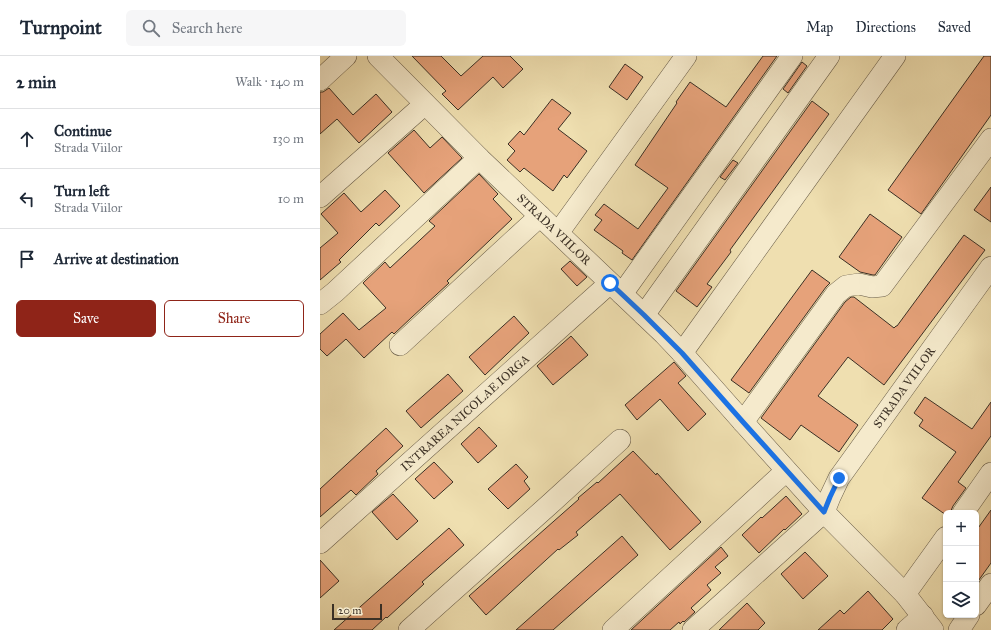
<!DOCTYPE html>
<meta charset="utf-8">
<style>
body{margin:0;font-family:"IM FELL Great Primer",serif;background:#f6f6f7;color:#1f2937}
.controls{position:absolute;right:12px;bottom:12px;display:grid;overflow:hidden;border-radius:6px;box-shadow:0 1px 3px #0004}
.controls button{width:36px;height:36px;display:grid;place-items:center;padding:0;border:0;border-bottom:1px solid #e0e1e3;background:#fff;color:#1f2937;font:20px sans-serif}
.scale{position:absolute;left:12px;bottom:10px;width:50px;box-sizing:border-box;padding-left:4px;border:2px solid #3b3025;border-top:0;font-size:11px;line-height:14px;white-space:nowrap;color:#3b3025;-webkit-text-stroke:3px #f5eacc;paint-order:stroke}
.stop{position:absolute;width:12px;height:12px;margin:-9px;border:3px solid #1a73e8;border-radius:50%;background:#fff}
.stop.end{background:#1a73e8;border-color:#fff;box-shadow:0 1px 4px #0008}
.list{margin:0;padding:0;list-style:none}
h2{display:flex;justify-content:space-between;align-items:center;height:52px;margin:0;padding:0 16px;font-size:17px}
h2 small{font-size:13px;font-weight:400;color:#747a83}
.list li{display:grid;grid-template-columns:26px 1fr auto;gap:12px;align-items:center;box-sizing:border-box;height:60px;padding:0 16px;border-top:1px solid #e0e1e3}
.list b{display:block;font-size:15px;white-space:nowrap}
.list p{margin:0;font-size:13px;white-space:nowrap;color:#747a83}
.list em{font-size:13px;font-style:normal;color:#747a83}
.actions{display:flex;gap:8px;padding:12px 16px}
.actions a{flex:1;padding:9px 0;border:1px solid #8f2418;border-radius:6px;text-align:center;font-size:14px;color:#8f2418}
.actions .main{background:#8f2418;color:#fff}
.icon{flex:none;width:22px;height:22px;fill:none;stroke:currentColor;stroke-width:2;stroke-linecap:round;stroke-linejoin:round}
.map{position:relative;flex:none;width:671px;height:574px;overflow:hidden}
header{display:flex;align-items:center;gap:24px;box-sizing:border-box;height:56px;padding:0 20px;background:#fff;border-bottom:1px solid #e0e1e3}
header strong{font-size:19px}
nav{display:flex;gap:22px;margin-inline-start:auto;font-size:14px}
.search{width:280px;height:36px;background:#f6f6f7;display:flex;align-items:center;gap:10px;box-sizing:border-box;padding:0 14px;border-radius:6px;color:#747a83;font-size:15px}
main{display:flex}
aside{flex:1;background:#fff}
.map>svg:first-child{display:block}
</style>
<header>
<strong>Turnpoint</strong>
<div class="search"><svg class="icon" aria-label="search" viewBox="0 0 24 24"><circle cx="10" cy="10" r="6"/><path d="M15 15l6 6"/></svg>Search here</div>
<nav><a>Map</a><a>Directions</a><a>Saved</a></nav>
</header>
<main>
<aside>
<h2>2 min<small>Walk · 140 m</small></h2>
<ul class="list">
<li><svg class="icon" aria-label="ahead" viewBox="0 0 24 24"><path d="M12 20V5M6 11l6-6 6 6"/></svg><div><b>Continue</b><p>Strada Viilor</p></div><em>130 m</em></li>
<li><svg class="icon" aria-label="left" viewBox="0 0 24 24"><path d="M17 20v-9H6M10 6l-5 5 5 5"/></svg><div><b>Turn left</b><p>Strada Viilor</p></div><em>10 m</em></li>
<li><svg class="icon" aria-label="arrive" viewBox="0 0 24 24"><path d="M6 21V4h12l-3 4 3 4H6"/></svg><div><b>Arrive at destination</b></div></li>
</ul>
<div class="actions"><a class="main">Save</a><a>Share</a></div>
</aside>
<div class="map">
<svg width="671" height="574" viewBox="0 0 671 574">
<rect width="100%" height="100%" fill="#efdfb0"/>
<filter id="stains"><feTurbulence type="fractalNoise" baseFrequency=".005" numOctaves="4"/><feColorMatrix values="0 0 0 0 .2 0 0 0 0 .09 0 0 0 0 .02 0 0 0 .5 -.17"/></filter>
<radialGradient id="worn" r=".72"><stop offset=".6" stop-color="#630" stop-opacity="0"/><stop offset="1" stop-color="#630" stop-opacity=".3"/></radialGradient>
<path fill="#e6a27a" stroke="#3b3025" d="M92,0H121L141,20L163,0H190L203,13L183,32L173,21L138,54L122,38L126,35Z
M443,0H457L312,204L302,197L303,195L274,174L282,164L275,159L284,148L318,173L348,132L315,109L357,47L356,46L370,26L406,51Z
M664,0H671V59L601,158L568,134Z
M482,6L487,10L468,37L463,33Z
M305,8L323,21L307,44L289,31Z
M9,32L33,59L56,38L72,56L39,87L17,63L0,78V36H3Z
M232,43L251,57L238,73L267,95L247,122L244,119L233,135L204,112L200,116L187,104L195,95L188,88L200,75L204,79Z
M492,45L509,58L410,194L411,196L387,228L392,231L377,251L356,235Z
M94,74L110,92L122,81L142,102L104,137L68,97Z
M413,104L418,107L405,124L400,121Z
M159,118L178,138L173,143L192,163L127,225L129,227L92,261L74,278L72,276L44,302L26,283L7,300L0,293V278L23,257L39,274L66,252L43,227L65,206L70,212L115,170L109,165Z
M671,131V166L654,154Z
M65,134L80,150L59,170L56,167L19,204L21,206L0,224V192L18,177L1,158L24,137L41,156Z
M550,158L582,181L555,219H553L540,216L519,201Z
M644,179L665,194L564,329L528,301L498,340L538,369L519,396L481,369L470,384L441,362L525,246L531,241H534L574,272L576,270H577L630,198Z
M250,205L267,221L257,230L241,213Z
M492,214L510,227L506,231L429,337L411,324Z
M194,260L209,277L165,319L149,301Z
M251,280L268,299L233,329L217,310Z
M354,306L366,320L358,327L386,358L368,375L340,343L317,364L305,349Z
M128,318L143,335L101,372L86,355Z
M605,341L652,373L671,346V380L638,426L646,432L633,450L630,457H626V459L602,442L636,396L599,370L603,364L594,357Z
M159,371L177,390L158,407L141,388Z
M66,372L83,390L56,415L58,418L36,439L31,434L0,461V433Z
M313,395L336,419L337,417L381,466L350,494L300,438L256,476L258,479L239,494L238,493L166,559L149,540L259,443L258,442L277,426L278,427Z
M114,406L133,426L114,443L95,423Z
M196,408L208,421L204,425L210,433L188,453L168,433Z
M73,438L98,465L77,484L52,456Z
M466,440L482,458L465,474L464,473L439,497L422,479L441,461L442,462Z
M671,454V507L656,528V475Z
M129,472L144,489L102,526L104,528L67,562L66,561L52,574H14Z
M302,480L318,499L233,574H196Z
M401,491L408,500L395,511L401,517L387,529L391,534L371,552L375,556L364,566L363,565L360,568L359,566L350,574H311Z
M485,496L508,520L483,543L461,518Z
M0,504L19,525L0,542Z
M548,535L573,563L562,574H498L520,554L524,558Z
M427,547L445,567L438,574H399Z"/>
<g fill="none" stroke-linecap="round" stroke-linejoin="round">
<g stroke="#685c48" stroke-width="22">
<g id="minor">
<path id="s1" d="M58,0L159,102L344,278L362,297L423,366L504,456L585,538L613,574"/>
<path d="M0,24L26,0"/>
<path d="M0,141L105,48"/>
<path d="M238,177L366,0"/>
<path d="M302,238L472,0"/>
<path d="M0,248L15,236L159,102"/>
<path d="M324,259L509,0"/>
<path d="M80,289L220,160"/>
<path d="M362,297L575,0"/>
<path d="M423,366L516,238L526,230L539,228L552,231L562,230L671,83"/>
<path d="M643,457L671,417"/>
<path id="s2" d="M0,487L290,227"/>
<path d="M585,538L626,481"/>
<path d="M656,549L671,528"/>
<path d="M89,574L230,448L300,384"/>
<path d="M293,574L466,415"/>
<path id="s3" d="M373,574L504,456L510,441L519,422L671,211"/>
<path d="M587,574L603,560"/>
<path d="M639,574L649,559"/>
</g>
</g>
<use href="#minor" stroke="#f5eacc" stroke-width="21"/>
</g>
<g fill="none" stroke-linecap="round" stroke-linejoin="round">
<path stroke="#1a73e8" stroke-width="5" d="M290,227L324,259L362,297L423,366L504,456L510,441L519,422"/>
</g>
<g text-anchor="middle" stroke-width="4" stroke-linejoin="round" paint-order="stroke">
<g font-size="12" fill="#3b3025" stroke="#f5eacc">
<text dy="4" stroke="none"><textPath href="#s1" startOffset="247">STRADA VIILOR</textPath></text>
<text dy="4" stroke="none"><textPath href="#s3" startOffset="325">STRADA VIILOR</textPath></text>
<text dy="4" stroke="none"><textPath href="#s2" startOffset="195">INTRAREA NICOLAE IORGA</textPath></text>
</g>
</g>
<rect width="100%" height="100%" filter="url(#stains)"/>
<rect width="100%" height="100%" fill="url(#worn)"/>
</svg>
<div class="controls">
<button>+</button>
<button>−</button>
<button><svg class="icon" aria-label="layers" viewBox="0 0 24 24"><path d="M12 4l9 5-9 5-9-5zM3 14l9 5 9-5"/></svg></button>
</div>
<div class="scale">20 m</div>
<div class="stop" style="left:290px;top:227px"></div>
<div class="stop end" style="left:519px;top:422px"></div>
</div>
</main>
